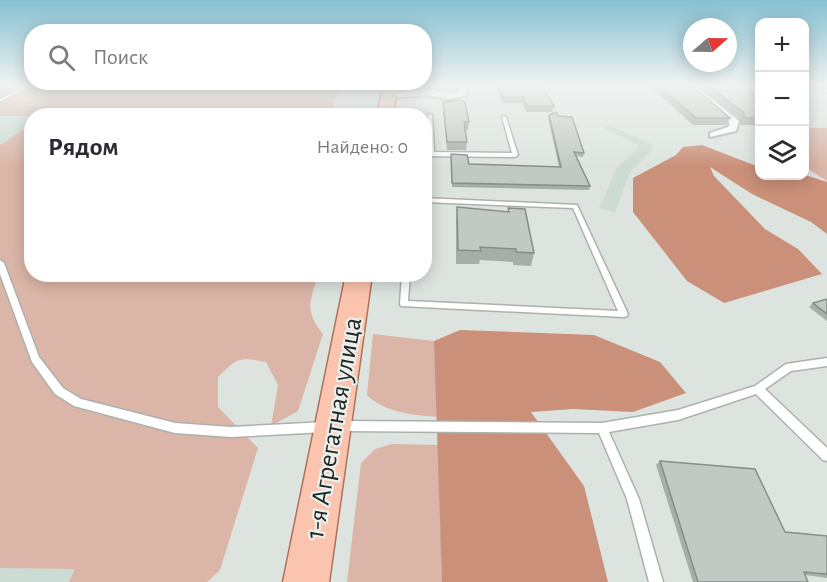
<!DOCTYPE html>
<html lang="ru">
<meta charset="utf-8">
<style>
body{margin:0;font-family:"Alegreya Sans",sans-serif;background:#f7f7f7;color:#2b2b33}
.controls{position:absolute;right:18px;top:18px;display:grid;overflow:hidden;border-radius:12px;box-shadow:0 3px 15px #0003}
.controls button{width:54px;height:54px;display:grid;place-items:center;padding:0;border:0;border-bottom:2px solid #e1e1e2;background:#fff;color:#2b2b33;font:30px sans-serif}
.compass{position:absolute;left:683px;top:18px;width:54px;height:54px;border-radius:50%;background:#fff;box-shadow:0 3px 15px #0003;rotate:70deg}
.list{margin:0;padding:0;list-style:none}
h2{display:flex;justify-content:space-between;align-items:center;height:78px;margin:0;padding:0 24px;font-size:26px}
h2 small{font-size:20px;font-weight:400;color:#7c7c81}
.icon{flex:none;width:33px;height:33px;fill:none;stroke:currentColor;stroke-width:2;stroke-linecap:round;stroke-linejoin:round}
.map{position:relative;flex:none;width:827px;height:582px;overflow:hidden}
.search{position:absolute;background:#fff;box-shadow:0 3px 15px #0003;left:24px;top:24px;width:408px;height:66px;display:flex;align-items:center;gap:15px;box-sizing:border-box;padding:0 21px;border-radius:24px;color:#7c7c81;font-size:22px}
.panel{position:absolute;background:#fff;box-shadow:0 3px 15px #0003;left:24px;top:108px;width:408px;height:174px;border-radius:24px}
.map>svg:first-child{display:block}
</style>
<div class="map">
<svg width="827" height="582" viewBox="0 0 827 582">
<rect width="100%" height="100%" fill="#dde4e0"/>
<path fill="#ccdbd3" d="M0,116H31V124L0,145Z
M609,125L653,145L652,150L630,172L615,212L599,208L617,168L638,148V145L602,127Z
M0,568L76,569L69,582H0Z"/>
<path fill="#dbb5a7" d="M0,86H343V91L334,97L333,115L31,116H0Z
M31,124L32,274L318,275C310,301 304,311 323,334L298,411L271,426L278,385L266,362C239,357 238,357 218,377V407L258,448L220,570L207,582H69L75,569L0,568V145Z
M804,128H827V181L805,167Z
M373,334L434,341L438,417C414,415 385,413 367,395Z
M392,444L439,445L442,582H347L361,463L375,449Z"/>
<path fill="#ca9079" d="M702,145L759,167L760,176L805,175L827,182V234L811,222L752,194L710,167L714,176L765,229L798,249L822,274L724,303L687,281L633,212V178L676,155L683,147Z
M460,330L594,335L660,362L686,393L633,412L573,409L531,412L584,486L608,582H442L434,341Z"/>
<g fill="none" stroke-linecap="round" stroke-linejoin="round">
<g stroke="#abb2ae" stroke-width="3">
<path id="lane" d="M25,86H29L0,102V99Z
M428,114L432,115L434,152L512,153L502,117L504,116L506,117L518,155L515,157L424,156V152H428Z
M424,198L577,205L628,314L627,316L624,317L401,306L400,304L402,274H410L408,301L618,311L573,208L424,202Z
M0,260L4,263L39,357L63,388L81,399L175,423L231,427L326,422L330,423L331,427L330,431L326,432L231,437L175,433L74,406L55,394L32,362L0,274Z
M827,358V366L791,371L765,389L827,448V461L823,460L756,394L678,420L609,432L639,499L663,582H649L627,499L599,433L342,431L338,429L337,426L338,423L342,421L602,423L678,410L755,386L786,364Z"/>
</g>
<g stroke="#abb2ae" stroke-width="4">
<path id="street" d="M410,86C426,85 440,94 457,93V86H465L467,95L449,99L427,95L388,98L383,95L416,90Z
M687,86H696L739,121L736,131L710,137V133L728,127L730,124Z"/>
</g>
<g stroke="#ae725a" stroke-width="3">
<path id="primary" d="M383,86H397L393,116H377Z
M346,274H372L329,582H283Z"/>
</g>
<use href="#lane" fill="#fff" fill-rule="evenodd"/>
<use href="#street" fill="#fff" fill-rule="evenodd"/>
<use href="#primary" fill="#fbc4ae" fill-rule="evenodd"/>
</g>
<path fill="#a7ada9" d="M496,86H542L554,106L552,112H526L522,103H502Z
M654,86H692L730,118L727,125H693L653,89Z
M699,86H742L759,97V125H740V119Z
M806,86H827V89H811Z
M443,102L469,122L468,130H465L467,142L466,150H447L443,109Z
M549,115L558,116L584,153L583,157L576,156L590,186L589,190L452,187L451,159L469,164L559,167L548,118Z
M457,207L508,212V208L534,253L531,266L513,265V262L480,260L479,264H456V220Z
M827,299V321L809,307L813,303Z
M660,461L785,532L827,536V578L805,575L808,582H693L656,465Z"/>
<path fill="#c2c9c5" stroke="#888d8a" stroke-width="1.5" d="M499,86H542L554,106H527L523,97H503Z
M659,86H692L730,118H696Z
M709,86H742L759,97V118H744V113Z
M461,100L465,102L469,122H464L467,142H447L443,102Z
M556,112L558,116L572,117L584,153L574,152L590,186L452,183L451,154L467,155L469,164L561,167L549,115Z
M457,207L509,212L508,208L525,209L534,253L516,252V249L480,247L481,251L458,250Z
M827,299V314L813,303Z
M660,461L755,469L785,532L827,536V574L804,572L808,582H698Z"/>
<linearGradient id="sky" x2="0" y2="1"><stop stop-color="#85c0d2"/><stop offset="0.51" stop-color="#f0f3f1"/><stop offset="1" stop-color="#f0f3f1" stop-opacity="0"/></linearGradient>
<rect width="827" height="167" fill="url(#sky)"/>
<g text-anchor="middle" stroke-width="4.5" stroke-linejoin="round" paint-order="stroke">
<g font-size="27" fill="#222523" stroke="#eaf1ed">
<text transform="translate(333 428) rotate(-80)" y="9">1-я Агрегатная улица</text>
</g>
</g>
</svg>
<div class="controls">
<button>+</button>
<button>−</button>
<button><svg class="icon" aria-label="layers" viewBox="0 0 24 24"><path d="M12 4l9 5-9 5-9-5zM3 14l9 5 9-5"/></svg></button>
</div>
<svg class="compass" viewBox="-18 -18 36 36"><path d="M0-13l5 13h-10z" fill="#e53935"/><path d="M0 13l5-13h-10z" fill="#7c7c81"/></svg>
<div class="search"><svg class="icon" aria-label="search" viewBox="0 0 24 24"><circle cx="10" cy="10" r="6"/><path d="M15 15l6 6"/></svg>Поиск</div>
<section class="panel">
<h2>Рядом<small>Найдено: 0</small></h2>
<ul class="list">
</ul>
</section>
</div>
